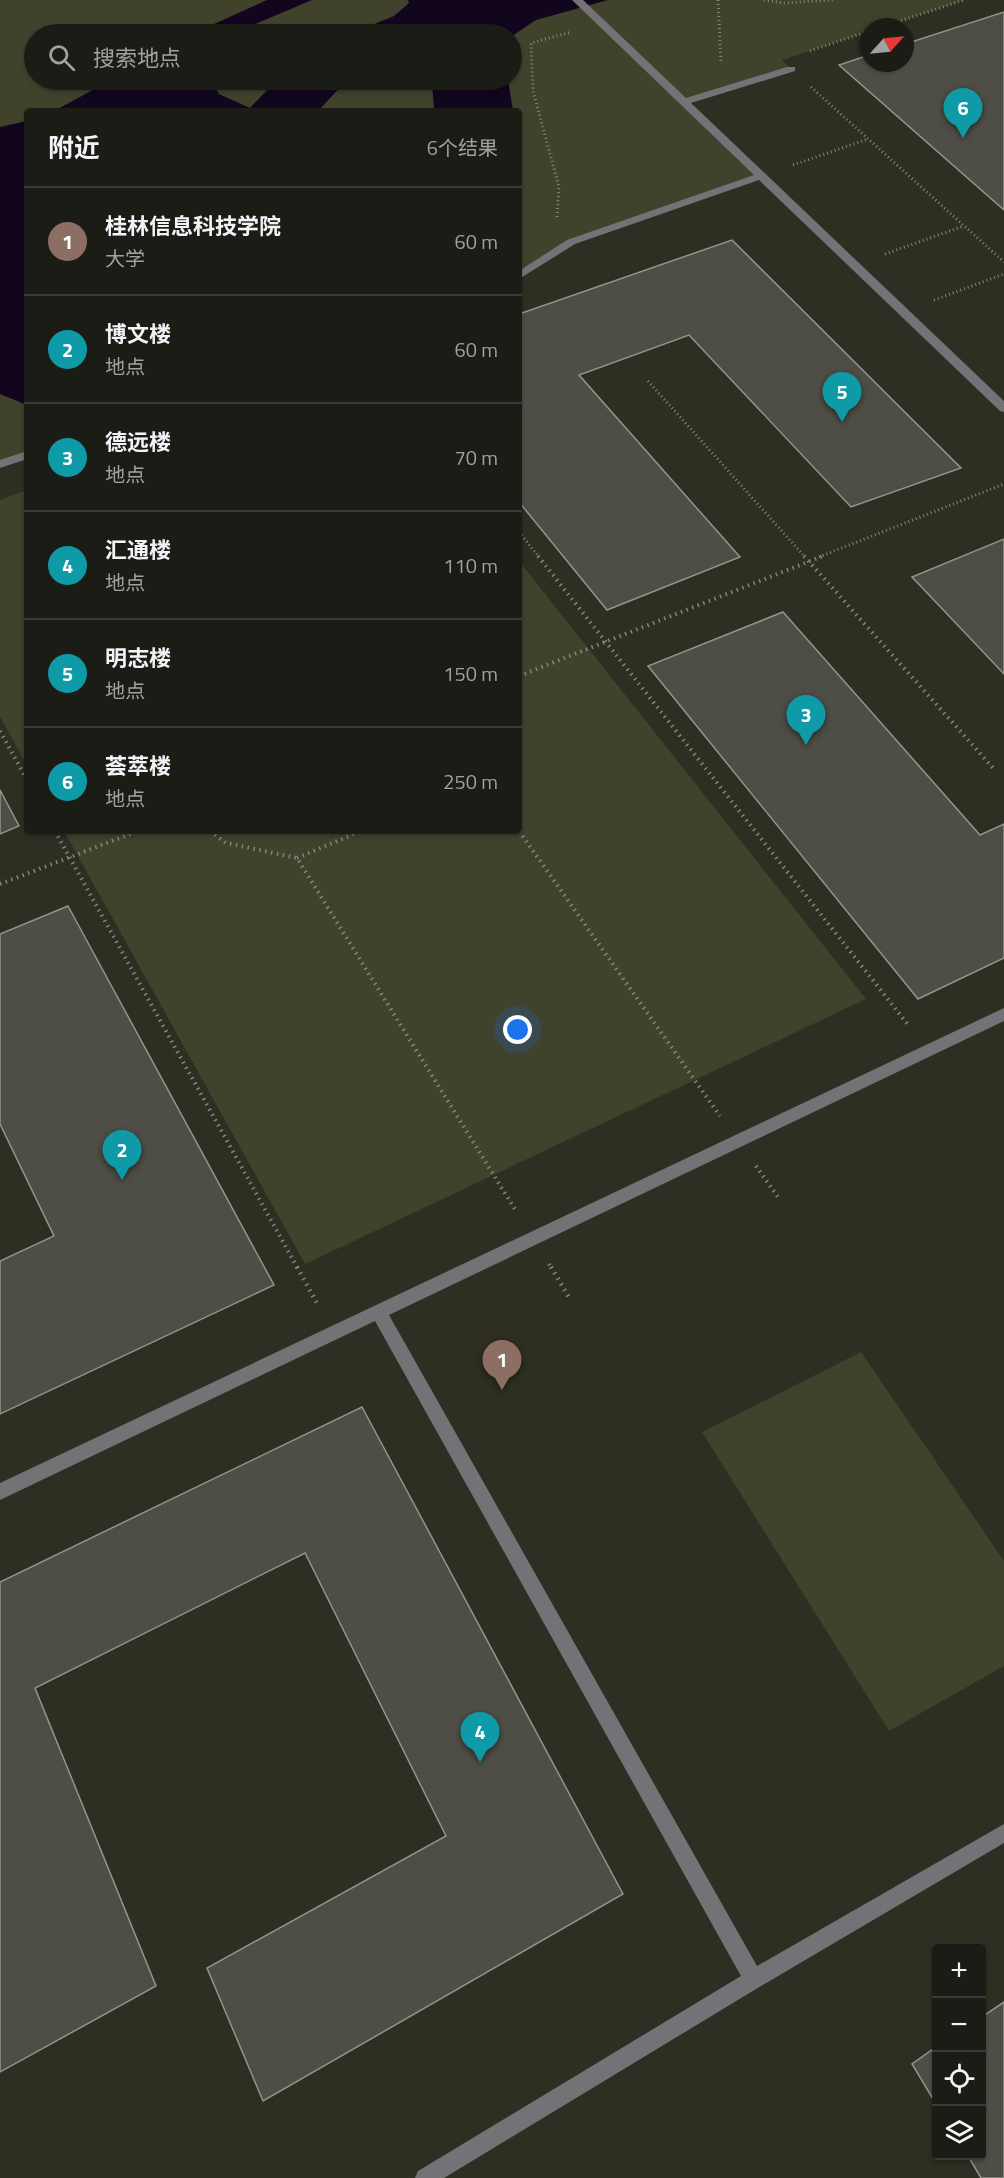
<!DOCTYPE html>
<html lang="zh">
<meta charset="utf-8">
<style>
body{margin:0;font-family:"Titillium Web","Noto Sans SC",sans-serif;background:#252520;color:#f1f3f6}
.controls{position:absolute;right:18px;bottom:18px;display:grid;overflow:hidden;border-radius:6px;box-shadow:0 2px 4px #0004}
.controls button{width:54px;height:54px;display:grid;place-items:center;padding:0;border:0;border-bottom:2px solid #3a3a36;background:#1c1c17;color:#f1f3f6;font:30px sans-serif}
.compass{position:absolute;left:860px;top:18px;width:54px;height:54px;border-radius:50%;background:#1c1c17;box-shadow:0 2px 4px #0004;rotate:63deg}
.you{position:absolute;left:518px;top:1030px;width:21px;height:21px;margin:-15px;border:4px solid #fff;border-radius:50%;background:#1a73e8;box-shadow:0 0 0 9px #1a73e833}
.badge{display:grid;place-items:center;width:39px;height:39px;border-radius:50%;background:#b45309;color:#fff;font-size:20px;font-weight:700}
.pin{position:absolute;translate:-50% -50px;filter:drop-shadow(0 2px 3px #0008)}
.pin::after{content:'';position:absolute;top:32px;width:21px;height:18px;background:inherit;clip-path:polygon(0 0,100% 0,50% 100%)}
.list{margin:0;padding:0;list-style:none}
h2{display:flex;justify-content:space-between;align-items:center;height:78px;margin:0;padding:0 24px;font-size:26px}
h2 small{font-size:20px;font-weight:400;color:#a0a1a1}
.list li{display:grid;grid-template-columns:39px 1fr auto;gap:18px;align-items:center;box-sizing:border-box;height:108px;padding:0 24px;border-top:2px solid #3a3a36}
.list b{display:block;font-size:22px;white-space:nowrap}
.list p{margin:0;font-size:20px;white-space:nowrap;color:#a0a1a1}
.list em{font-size:20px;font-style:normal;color:#a0a1a1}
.icon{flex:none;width:33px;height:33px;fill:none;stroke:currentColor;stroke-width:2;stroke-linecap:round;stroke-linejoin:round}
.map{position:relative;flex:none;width:1004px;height:2178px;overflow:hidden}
.search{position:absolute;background:#1c1c17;box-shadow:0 2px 4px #0004;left:24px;top:24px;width:498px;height:66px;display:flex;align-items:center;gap:15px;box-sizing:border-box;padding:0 21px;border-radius:33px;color:#a0a1a1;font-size:22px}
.panel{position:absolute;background:#1c1c17;box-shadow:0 2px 4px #0004;left:24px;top:108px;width:498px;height:726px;border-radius:6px}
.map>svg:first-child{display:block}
</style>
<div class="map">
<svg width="1004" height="2178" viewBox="0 0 1004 2178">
<rect width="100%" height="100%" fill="#25261f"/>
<path fill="#2e2f22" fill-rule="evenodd" d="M0,0H1004V2178H0ZM869,27H905V63H869ZM34,34H512V80H34ZM27,111H519V831H27ZM936,1948H982V2156H936Z"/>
<path fill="#41422c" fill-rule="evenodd" d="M0,0H964L882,27H869V31L782,60L791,69L684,102L761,176L571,242L519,276V111H27V455L0,464ZM34,34H512V80H34Z
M27,490V765L0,717V500Z
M519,561L866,999L305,1264L64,831H519Z
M861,1352L1004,1561V1666L889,1731L702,1432Z"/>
<path fill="#11061e" d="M267,0H312L253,25L238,34H192Z
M408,0H608L536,20L512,36L350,34L394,16L409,3Z
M111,80H211L219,94L250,108L277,80H347L318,111H54Z
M432,80H508L513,111H434Z
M27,121V405L0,394V127Z"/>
<path fill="#4e4e46" stroke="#94948b" stroke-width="1.5" d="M1004,12V210L839,65L869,55V63H905V44Z
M732,240L961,468L851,507L689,335L579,375L740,557L607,610L519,502V314Z
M1004,539V674L912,577Z
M783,612L980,835L1004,824V958L918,999L648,666Z
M0,790L19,826L0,834Z
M68,906L274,1285L0,1414V1261L54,1236L0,1124V934Z
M362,1407L623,1894L263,2101L207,1968L446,1836L305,1553L35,1688L156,1986L0,2072V1582Z
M1004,2002V2178H981L968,2156H982V2017Z
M936,2047V2104L912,2064Z"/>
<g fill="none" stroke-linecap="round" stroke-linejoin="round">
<path stroke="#84857f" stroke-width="3" stroke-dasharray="1 3" stroke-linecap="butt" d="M718,0L721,62
M764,0L784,3L833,0
M882,27L964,0
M810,51L869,31
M811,87L1004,262
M793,165L868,139
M557,217L559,187L533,91L531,43L572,32
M885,254L964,226
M934,300L1004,274
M648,381L805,557
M519,532L539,557
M819,557L1004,484"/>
<path stroke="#84857f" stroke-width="4" stroke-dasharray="1.5 4.5" stroke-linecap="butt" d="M538,556L909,1026
M804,556L994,769
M519,676L823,556
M0,731L27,780
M55,831L298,1269
M210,831L226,843L297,858L516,1211
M519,831L720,1116
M297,858L361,831
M0,884L138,831
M756,1166L778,1197
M549,1264L552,1269"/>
<path stroke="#84857f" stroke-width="4.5" stroke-dasharray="1.5 5" stroke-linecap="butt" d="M297,1267L318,1305
M551,1267L570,1299"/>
<path fill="#747276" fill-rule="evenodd" d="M572,0H583L686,98L787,67H795V71L691,103L1004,401V412L1000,411L759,180L575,244L519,279V271L567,240L754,175Z
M27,451V459L0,468V460Z
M1004,1008V1021L389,1315L757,1966L1004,1824V1843L761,1986L444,2178H415L418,2171L741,1976L375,1321L0,1500V1483Z"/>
</g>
</svg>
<div class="controls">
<button>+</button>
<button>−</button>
<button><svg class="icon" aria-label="locate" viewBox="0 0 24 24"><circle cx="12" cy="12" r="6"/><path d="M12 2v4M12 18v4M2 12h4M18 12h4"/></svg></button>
<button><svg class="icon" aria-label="layers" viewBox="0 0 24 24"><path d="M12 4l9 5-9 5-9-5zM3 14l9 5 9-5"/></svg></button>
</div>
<svg class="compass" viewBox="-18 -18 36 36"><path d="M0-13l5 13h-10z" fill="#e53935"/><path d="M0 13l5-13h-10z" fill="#a0a1a1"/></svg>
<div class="you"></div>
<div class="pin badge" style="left:502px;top:1390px;background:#8d6e63">1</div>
<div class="pin badge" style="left:122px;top:1180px;background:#0f9aa8">2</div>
<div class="pin badge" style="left:806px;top:745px;background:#0f9aa8">3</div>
<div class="pin badge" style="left:480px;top:1762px;background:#0f9aa8">4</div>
<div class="pin badge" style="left:842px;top:422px;background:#0f9aa8">5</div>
<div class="pin badge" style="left:963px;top:138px;background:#0f9aa8">6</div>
<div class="search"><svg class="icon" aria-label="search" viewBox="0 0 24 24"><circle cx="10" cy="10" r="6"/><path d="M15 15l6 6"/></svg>搜索地点</div>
<section class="panel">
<h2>附近<small>6个结果</small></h2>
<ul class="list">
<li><span class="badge" style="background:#8d6e63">1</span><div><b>桂林信息科技学院</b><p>大学</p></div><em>60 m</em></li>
<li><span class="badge" style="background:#0f9aa8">2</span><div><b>博文楼</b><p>地点</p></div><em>60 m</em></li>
<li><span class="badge" style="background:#0f9aa8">3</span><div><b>德远楼</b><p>地点</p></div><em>70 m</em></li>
<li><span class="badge" style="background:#0f9aa8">4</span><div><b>汇通楼</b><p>地点</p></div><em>110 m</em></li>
<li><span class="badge" style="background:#0f9aa8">5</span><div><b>明志楼</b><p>地点</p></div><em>150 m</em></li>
<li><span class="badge" style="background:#0f9aa8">6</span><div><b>荟萃楼</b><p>地点</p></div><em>250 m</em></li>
</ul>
</section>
</div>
